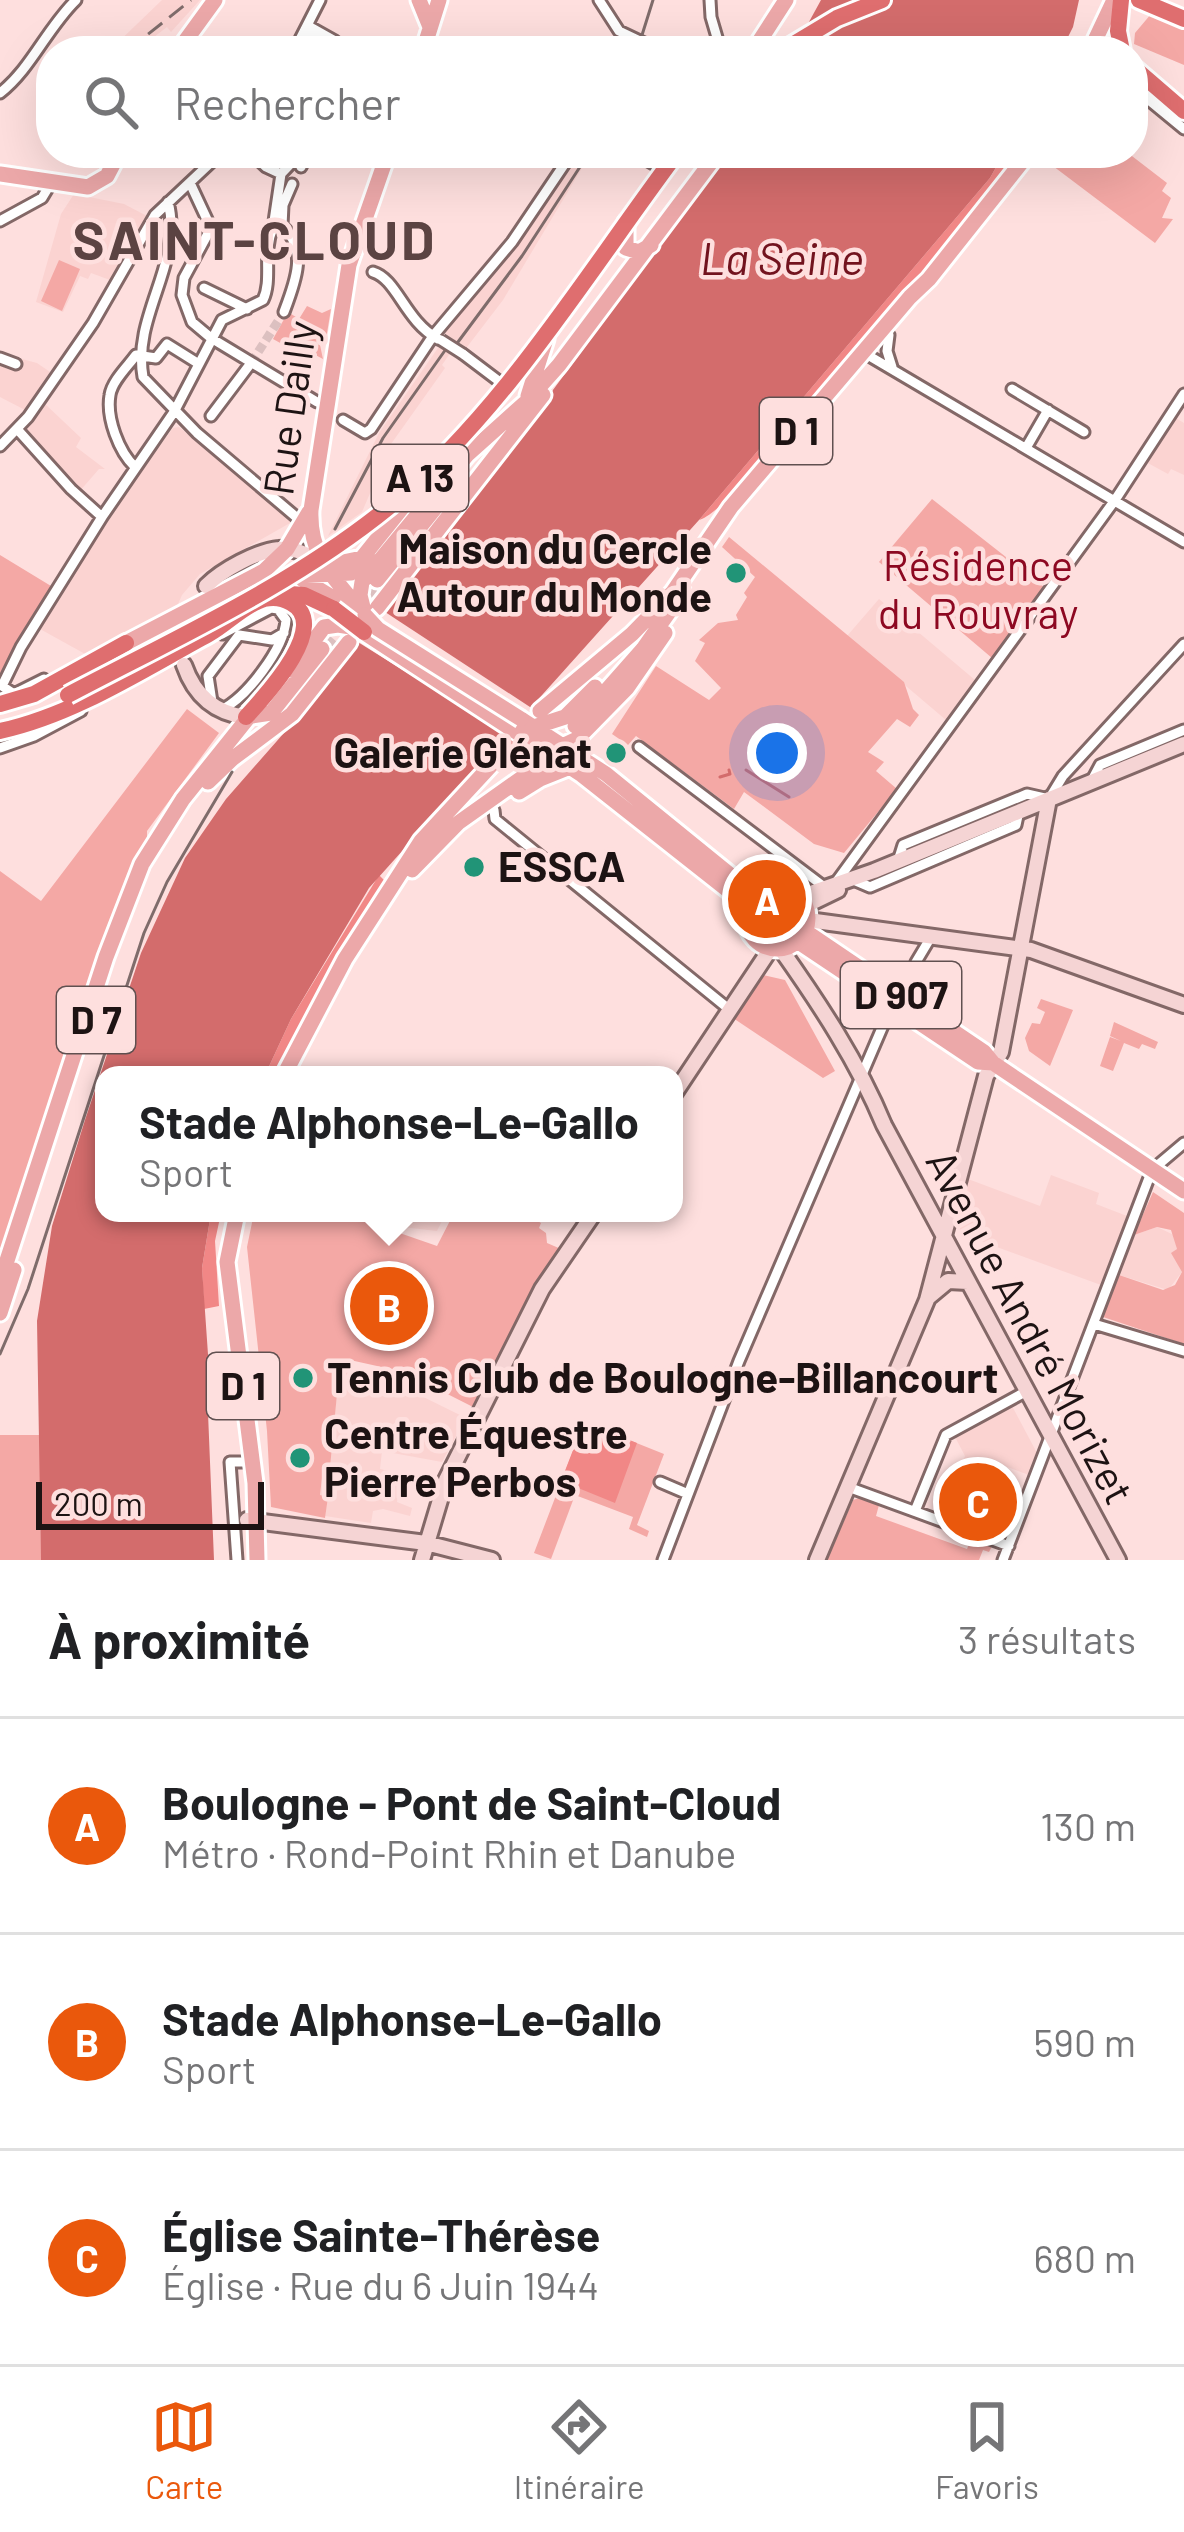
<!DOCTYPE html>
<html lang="fr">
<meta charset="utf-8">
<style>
body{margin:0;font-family:Barlow,sans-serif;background:#f2f2f2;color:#202124}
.scale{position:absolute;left:36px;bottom:30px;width:228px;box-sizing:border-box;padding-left:12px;border:6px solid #1d1313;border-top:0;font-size:33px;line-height:42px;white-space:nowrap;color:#1d1313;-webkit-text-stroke:9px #fedfde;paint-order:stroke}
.you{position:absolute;left:777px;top:753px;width:42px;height:42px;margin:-30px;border:9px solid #fff;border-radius:50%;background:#1a73e8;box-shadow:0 0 0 18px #1a73e833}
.badge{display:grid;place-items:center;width:78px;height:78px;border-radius:50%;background:#ea580c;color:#fff;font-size:39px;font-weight:700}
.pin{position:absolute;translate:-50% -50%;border:6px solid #fff;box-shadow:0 3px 12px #0006}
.popup{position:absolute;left:95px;top:1066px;width:588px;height:156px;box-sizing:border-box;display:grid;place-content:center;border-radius:24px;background:#fff;filter:drop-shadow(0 3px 9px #0005);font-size:39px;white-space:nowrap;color:#757577}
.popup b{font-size:45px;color:#202124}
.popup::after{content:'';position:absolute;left:50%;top:100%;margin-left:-24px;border:24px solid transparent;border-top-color:#fff}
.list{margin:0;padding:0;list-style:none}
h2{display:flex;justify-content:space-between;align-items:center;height:156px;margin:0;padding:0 48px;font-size:51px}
h2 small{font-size:39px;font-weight:400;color:#757577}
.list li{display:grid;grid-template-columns:78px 1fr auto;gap:36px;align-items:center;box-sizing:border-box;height:216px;padding:0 48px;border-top:3px solid #e0e0e0}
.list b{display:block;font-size:45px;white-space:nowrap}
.list p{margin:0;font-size:39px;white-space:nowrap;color:#757577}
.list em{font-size:39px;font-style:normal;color:#757577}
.icon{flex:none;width:66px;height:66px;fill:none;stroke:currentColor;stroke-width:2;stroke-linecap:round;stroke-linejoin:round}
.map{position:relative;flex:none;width:1184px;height:1560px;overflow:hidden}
.search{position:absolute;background:#fff;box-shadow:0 12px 48px #0002;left:36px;right:36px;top:36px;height:132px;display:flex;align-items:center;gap:30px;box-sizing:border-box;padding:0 42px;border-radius:48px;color:#757577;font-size:45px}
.sheet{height:804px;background:#fff}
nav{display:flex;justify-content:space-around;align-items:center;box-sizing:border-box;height:168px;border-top:3px solid #e0e0e0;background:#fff;font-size:33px;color:#757577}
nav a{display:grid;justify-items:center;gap:6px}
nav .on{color:#ea580c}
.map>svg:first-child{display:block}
</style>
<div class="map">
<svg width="1184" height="1560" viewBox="0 0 1184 1560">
<rect width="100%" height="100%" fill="#fedfde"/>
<path fill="#fbd3d1" d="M162,0H200L171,32L167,27L136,51H109Z
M578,153H591L503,300L467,347L460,349L445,339V332L519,243Z
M74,194L124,204L147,216V221L110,280L91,273L88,279L80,276L63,312L36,302L61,214Z
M440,345L451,352L442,365L445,368L391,444L362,512L328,536L379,433Z
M18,358L37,363L53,374L27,411L0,397V362L14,367Z
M44,403L81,438L76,447L105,469H99L79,492L26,428Z
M1174,417L1184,423V475L1171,469L1168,474L1146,462Z
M179,427L289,518L290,523L200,574L182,595L175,611L87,655L40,629L129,487L173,428Z
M879,599L975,680L946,720L847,636Z
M1051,1175L1099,1193L1096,1204L1127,1216L1101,1285L961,1234L958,1217L968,1179L1040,1206Z
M360,1213H446L437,1231L402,1227Z
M1157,1227L1174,1235L1177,1249L1172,1253L1182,1272L1168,1290L1119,1275L1134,1235Z
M347,1371L389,1380L466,1418L442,1462L382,1451L380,1469L401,1474L397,1502L412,1508L410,1516L383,1509L373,1511L371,1523L325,1516L328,1497L320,1496L322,1478H329L337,1393Z
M1012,1406L1037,1453L1029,1475L1002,1465L997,1477L1007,1481L1004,1488L958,1473L965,1456L955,1437Z"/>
<path fill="#f4a8a5" d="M1151,14L1184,28V65L1134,44L1135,33Z
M1043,153H1128L1167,183L1162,191L1171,198L1162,218L1173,219L1155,243L1041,157Z
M59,260L80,269L62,311L41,301Z
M307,306L322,313L331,309L326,339L320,345L323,359L306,350L302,355L273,339L288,312L299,319Z
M932,499L1044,587L992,658L879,562Z
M729,537L904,682L913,709L919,715L910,727L897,719L868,752L884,762L876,771L897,789L844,853L814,844L744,792L734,809L636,736L628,745L612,734L656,666L709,700L721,688L695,661L705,643L699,640L718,623L738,620L736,615L747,597L744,593L755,577L722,547Z
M0,555L51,586L0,674Z
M187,709L219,733L147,831V845L134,861L0,1278V871L41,901Z
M759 917a18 18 0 1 1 36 0a18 18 0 1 1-36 0Z
M763,975L785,980L835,1071L823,1078L733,1018Z
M1041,999L1073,1010L1050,1066L1029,1051L1025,1038L1032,1023L1040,1024L1045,1012L1037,1008Z
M1114,1022L1158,1042L1155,1049L1142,1044L1139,1049L1124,1043L1113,1071L1100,1066L1110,1037L1121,1041L1110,1036Z
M1153,1192L1184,1213V1344L1103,1317L1119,1275L1163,1290L1175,1285L1182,1272L1171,1253L1177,1249L1171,1230L1157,1227L1134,1235Z
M254,1213H342L437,1246L454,1213H524L541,1223L539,1228L546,1233L547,1243L561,1249L475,1408L404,1372L350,1360L344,1384L337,1394L329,1478H322L320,1495L328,1497L325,1518L271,1507L267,1431L247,1247Z
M584,1422L664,1454L637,1525L649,1531L647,1537L629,1529L633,1517L575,1495L551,1559L534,1553Z
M0,1435H40L41,1560H0Z
M859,1498L879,1505L876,1516L967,1549L971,1539L992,1546L989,1552L983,1550L979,1560H827L853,1500Z"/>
<path fill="#f18786" d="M1004,153H1019C985,203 736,513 699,520L990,178Z
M379,875L385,881L277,1075H265L291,1019Z
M211,1213H221L215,1241L219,1306L204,1309L202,1268Z
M584,1422L637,1443L615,1503L561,1481Z"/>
<path fill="#d36c6c" d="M821,0H1079L1073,27L1061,51H793Z
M729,153H1004L990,178L699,520L369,888L291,1019L265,1075H104V1213H211L202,1268L212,1412L208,1413L214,1560H41L37,1321L52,1226L85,1120L141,953L185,858L226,799L298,717L466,507Z"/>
<path fill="#fedfde" d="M379,608L530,707L538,708L509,741L491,725L353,639Z"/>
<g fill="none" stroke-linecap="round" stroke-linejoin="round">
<path stroke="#d36c6c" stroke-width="3" d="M746,770L789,797
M720,777L730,774L729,770"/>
<path stroke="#dcc0c0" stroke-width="9" stroke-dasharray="9 4.5" stroke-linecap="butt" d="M251,363L284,312"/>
<path stroke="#dcc0c0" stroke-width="15" stroke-dasharray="15 8" stroke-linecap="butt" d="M322,649L377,580"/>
<g stroke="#836867" stroke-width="15">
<path id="street" d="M599,0L619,31L661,51
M710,0L711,17L721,51
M310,27L335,41L341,51
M310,27L315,51
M294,51L320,0
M1133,87L1184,129
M0,93C31,69 47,28 76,0
M251,153L266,167L281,174
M634,153L664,170
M301,167L308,153
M190,183L211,228L184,278L182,295L192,322L211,338L317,402L327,404
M168,202C184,263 132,315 143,377L197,433L302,522
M0,221L42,198L51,183
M282,226C309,249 295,283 284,312
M282,226L283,205L292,184
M273,228L281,174L301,153
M373,272C397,279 405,321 438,339
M204,288L247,309
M889,335L887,351L892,367
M463,354L504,385
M871,357L1184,542
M0,358L16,364
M1012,389L1084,432
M211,416L251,363
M343,420L365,433L371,429L433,336L512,242L572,153
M17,429L71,489L102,517
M0,446L28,417L93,323L155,215L221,153
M1026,448L1048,410
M135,467C119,452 106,418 110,395C112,381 128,366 136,355L156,358L167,344L199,364
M44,679L14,694L2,686L21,647L102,517L174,412L222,320L263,300C273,279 262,252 273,228L282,226
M212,702L208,676L239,635L272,640L284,633
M221,710C247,697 284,649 286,620L278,609L271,608L222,634
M639,747L823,886
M0,748L34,736L81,711
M1092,780L1100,765L1184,730
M494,810L495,819L730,1010
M898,861L903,845L1027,794L1049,799L1063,776L1184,644
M837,881L1115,500L1184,394
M856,881L870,887L1016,825L1019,811
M916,962L931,937
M1094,1324L1184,1351
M660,1482L688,1494
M848,1487L1009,1546
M915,1511L946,1435L1027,1391
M237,1560L230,1462H243
M663,1560L739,1361L897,993L909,973
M1003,1560L1152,1170L1184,1143"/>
</g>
<g stroke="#836867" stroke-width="20">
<path id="secondary" d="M206,586C222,570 257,551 279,549C294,547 306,555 319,560
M184,665C194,694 214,713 246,717
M799,897L874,871L1184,744
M805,906L838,890
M808,920L1031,950L1184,1005
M780,948C819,1003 858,1062 884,1125L1118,1560
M674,1094L771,948
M930,1296L948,1281L968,1282
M247,1520L426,1543L492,1560
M422,1560L446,1480L542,1289L594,1213
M817,1560L927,1300L986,1076L1001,1052L1049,799"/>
</g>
<g stroke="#fff" stroke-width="21">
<path id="primary" d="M419,0L430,27
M178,51L215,0
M423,51L439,0
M753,51L786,0
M1090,51L1114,0
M0,174L88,187L107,176L119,153
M626,222V248L639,252L651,245
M528,396L546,339
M319,560L338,563L362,558L422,483
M298,576L351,573L370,560
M302,579L348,607
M377,580L458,480
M359,608C332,576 309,555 311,510L349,265L388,153
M377,608L543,395
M365,615L360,595L362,582L467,455L526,402L559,365L718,153
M126,643L264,571L287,549L309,512
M292,670L324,627L338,625L357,628L582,775L748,906
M540,711L632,634L673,592L731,507L910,297L929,279L1029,153
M246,717L271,713L322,649
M521,719L606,774L755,895
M575,726L643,649L683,592
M534,727L565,717L595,687
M522,765L577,739L627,688L665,633
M208,782L232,759L292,714L349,642
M519,792L540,779L570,767
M412,870L458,823L530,772
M746 918a31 31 0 1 1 62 0a31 31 0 1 1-62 0Z
M805,931L984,1052L993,1063L1184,1191
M797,941L978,1062L993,1063
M284,1075L345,959L421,841L508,747
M237,1213L227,1262L255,1483L257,1560
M0,1282L106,957L142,864L183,799L252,713
M0,1313L14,1270"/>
</g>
<g stroke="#fff" stroke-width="22">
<path id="highway" d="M1121,0L1118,31L1122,51
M1139,0L1184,19
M782,51L837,18L882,0
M1133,67L1184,111
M277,593L304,595L334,609
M0,704L34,694L126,643
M0,731C74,715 144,669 209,634C227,624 244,605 264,599C273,597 283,598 291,603C332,625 265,696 246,717"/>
</g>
<use href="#street" stroke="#fff" stroke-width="9"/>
<use href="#secondary" stroke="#f5d4d4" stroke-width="14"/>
<use href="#primary" stroke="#eca8a9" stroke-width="15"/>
<use href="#highway" stroke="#df6e6f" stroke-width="16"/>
<path stroke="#7f6c6b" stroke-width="3" d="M637,51L653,0
M455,346L522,256L589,153
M335,529L383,438L446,349
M0,1354L28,1289L144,933L167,882L232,772"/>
<path stroke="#7f6c6b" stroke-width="3" stroke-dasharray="18 9" stroke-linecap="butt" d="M127,51L191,0"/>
<g stroke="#836867" stroke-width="15" stroke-linecap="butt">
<path id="street-bridge" d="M441,340L463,354"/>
</g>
<g stroke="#fff" stroke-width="21" stroke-linecap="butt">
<path id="primary-bridge" d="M365,615L378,629L521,719"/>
</g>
<g stroke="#fff" stroke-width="22" stroke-linecap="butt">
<path id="highway-bridge" d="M334,609L364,632
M68,695C178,637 293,585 390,506C506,409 587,273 677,153"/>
</g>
<use href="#street-bridge" stroke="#fff" stroke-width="9"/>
<use href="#primary-bridge" stroke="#eca8a9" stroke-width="15"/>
<use href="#highway-bridge" stroke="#df6e6f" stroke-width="16"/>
</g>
<g fill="#219477" stroke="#fedfde" stroke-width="4.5">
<circle cx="736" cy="573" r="12"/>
<circle cx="616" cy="753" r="12"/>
<circle cx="474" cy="867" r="12"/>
<circle cx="303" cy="1378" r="12"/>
<circle cx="300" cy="1458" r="12"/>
</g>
<g text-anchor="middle" stroke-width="9" stroke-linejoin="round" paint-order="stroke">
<g fill="#fedfde" stroke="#605050" stroke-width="3">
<rect x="760" y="398" width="72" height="66" rx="9"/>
<rect x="372" y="445" width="96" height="66" rx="9"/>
<rect x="841" y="962" width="120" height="66" rx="9"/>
<rect x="57" y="987" width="78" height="66" rx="9"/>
<rect x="207" y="1353" width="72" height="66" rx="9"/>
</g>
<g font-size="39" font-weight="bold" fill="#1d1313">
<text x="796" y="445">D 1</text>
<text x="420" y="492">A 13</text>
<text x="901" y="1009">D 907</text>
<text x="96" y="1034">D 7</text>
<text x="243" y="1400">D 1</text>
</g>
<g font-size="42" fill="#1d1313" stroke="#fedfde">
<text transform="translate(290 408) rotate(-82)" y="15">Rue Dailly</text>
<text transform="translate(1030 1327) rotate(62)" y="15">Avenue André Morizet</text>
</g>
<g font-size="42" font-weight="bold" fill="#1d1313" stroke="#fedfde" text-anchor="start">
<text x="712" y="564" text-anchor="end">Maison du Cercle<tspan x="712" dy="48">Autour du Monde</tspan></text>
<text x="592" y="768" text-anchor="end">Galerie Glénat</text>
<text x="498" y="882">ESSCA</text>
<text x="327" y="1393">Tennis Club de Boulogne-Billancourt</text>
<text x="324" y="1449">Centre Équestre<tspan x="324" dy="48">Pierre Perbos</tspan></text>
</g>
<g font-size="42" fill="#8d0821" stroke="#fedfde">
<text x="978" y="581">Résidence<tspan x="978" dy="48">du Rouvray</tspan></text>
</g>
<g font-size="45" font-style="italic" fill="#72131e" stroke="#fedfde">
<text x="782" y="275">La Seine</text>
</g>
<g font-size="54" font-weight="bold" letter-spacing="3" fill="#5b4342" stroke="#fedfde">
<text x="255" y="260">SAINT-CLOUD</text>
</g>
</g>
</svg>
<div class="scale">200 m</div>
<div class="you"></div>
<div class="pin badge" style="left:767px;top:899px">A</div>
<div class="pin badge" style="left:389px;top:1306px">B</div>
<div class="popup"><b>Stade Alphonse-Le-Gallo</b>Sport</div>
<div class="pin badge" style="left:978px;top:1502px">C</div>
<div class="search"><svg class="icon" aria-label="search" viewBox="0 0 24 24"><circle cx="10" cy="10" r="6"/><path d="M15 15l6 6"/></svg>Rechercher</div>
</div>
<section class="sheet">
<h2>À proximité<small>3 résultats</small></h2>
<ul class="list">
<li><span class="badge">A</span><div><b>Boulogne - Pont de Saint-Cloud</b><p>Métro · Rond-Point Rhin et Danube</p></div><em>130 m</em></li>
<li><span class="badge">B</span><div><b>Stade Alphonse-Le-Gallo</b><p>Sport</p></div><em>590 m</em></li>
<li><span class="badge">C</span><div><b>Église Sainte-Thérèse</b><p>Église · Rue du 6 Juin 1944</p></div><em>680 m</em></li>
</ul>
</section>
<nav>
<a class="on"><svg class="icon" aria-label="map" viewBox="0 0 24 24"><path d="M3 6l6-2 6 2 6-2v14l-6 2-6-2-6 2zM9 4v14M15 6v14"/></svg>Carte</a>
<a><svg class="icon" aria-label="directions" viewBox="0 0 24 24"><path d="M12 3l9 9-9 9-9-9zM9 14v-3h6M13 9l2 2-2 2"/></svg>Itinéraire</a>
<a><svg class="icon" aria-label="saved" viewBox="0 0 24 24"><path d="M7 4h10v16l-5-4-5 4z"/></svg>Favoris</a>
</nav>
